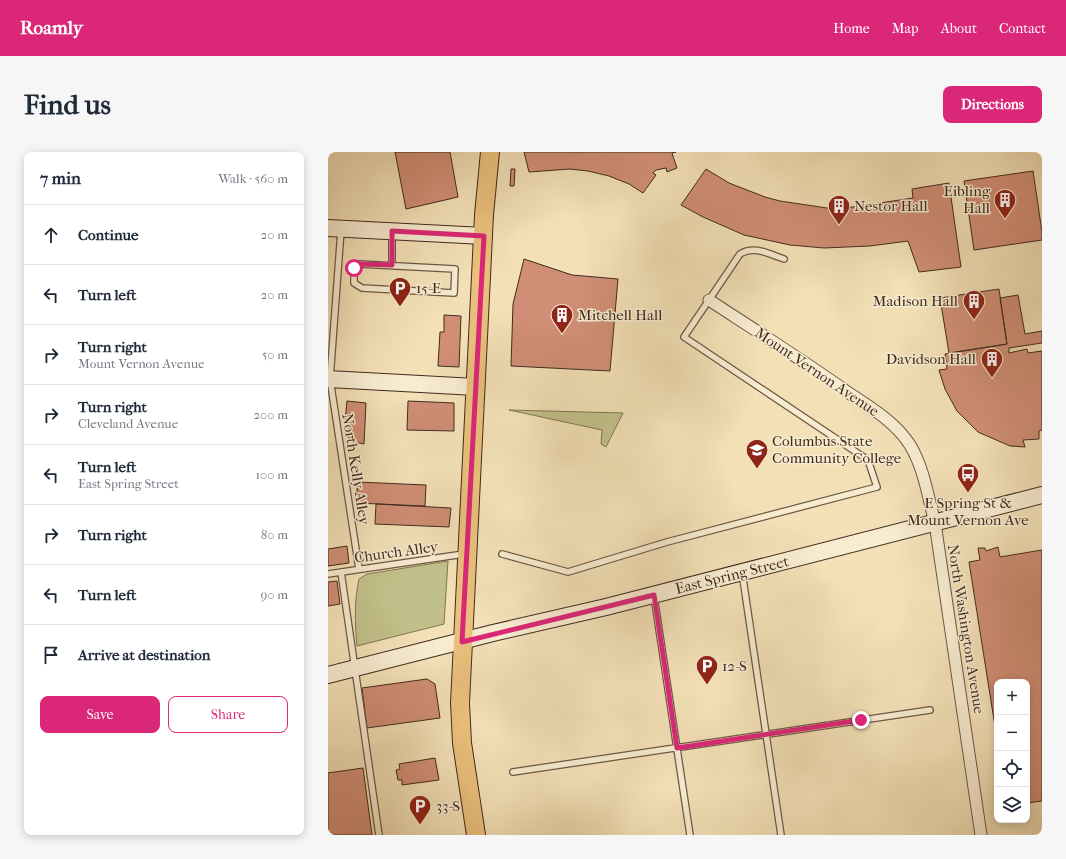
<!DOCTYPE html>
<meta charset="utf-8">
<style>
body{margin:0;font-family:"IM FELL French Canon",serif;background:#f6f6f7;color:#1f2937}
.controls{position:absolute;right:12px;bottom:12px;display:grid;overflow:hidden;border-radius:8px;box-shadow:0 2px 10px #0003}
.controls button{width:36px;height:36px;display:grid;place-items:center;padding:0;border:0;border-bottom:1px solid #e0e1e3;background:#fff;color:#1f2937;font:20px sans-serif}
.stop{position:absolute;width:12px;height:12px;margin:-9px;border:3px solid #db2777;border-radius:50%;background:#fff}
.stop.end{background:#db2777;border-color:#fff;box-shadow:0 1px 4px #0008}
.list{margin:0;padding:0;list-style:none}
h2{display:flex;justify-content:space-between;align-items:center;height:52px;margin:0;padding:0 16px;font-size:17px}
h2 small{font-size:13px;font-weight:400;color:#747a83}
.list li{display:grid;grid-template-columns:26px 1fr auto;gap:12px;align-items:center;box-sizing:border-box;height:60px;padding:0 16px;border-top:1px solid #e0e1e3}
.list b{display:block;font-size:15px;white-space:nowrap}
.list p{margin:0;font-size:13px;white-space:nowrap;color:#747a83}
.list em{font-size:13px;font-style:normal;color:#747a83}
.actions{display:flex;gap:8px;padding:12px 16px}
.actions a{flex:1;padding:9px 0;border:1px solid #db2777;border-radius:8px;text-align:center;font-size:14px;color:#db2777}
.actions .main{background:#db2777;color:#fff}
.icon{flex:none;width:22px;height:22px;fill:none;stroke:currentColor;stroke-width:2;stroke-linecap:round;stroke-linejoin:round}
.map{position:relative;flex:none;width:714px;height:683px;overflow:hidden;border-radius:8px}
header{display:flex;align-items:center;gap:24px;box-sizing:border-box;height:56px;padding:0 20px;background:#db2777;color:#fff}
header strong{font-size:19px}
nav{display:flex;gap:22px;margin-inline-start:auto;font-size:14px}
.intro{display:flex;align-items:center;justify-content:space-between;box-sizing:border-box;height:96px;padding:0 24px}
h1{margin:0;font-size:28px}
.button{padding:10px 18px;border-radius:8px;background:#db2777;color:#fff;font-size:14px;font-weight:700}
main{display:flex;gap:24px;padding:0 24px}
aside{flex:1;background:#fff;border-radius:8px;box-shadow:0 2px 10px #0003}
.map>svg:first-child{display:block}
</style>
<header>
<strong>Roamly</strong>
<nav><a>Home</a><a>Map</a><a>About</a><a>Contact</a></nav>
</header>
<div class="intro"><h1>Find us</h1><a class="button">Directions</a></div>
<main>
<aside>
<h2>7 min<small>Walk · 560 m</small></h2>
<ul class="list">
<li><svg class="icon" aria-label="ahead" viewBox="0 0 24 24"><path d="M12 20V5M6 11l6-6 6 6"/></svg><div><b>Continue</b></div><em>20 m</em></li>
<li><svg class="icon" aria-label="left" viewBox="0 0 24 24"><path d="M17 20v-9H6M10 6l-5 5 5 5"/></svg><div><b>Turn left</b></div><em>20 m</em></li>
<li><svg class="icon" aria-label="right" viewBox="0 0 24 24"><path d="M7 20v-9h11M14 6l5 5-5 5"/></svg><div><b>Turn right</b><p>Mount Vernon Avenue</p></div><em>50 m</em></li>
<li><svg class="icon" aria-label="right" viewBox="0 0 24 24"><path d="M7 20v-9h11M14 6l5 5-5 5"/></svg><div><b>Turn right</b><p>Cleveland Avenue</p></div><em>200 m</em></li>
<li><svg class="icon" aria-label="left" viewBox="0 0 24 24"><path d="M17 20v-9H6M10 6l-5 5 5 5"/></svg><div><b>Turn left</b><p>East Spring Street</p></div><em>100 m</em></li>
<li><svg class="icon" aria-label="right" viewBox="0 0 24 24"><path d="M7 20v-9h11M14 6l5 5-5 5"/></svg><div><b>Turn right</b></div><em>80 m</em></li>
<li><svg class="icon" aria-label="left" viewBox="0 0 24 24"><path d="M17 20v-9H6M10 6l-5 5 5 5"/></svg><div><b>Turn left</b></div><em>90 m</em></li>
<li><svg class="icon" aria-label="arrive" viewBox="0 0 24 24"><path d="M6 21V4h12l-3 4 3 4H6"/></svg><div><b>Arrive at destination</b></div></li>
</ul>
<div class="actions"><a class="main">Save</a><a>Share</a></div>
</aside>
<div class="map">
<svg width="714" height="683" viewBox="0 0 714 683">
<rect width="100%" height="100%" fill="#f3e0b7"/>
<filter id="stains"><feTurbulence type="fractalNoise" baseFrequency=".005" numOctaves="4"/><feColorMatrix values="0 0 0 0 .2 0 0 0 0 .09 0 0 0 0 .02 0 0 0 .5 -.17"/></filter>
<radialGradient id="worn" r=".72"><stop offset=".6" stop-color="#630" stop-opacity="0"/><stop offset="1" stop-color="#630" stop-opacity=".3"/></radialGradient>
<path fill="#c2c08a" stroke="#817654" d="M181,258L295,261L278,295L273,292L274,278Z
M120,409L116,472L29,494C27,471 26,449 31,427L39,422Z"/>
<path fill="#d08e76" stroke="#402b1f" d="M67,0H122L130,45L78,57Z
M196,0H348L344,1L349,16L339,20L338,16L328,18L325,21L328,23L315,41L301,32L281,24L260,19L242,17L201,20Z
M183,17H187L186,34H182Z
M378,17L401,31L437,45L452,49L499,56L525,55L585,46L584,37L621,31L633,115L591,120L580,89L542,94L496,96L462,93L416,83L375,65L353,53Z
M705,19L714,80V88L646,98L636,29Z
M196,107L244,123L290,127L282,219L183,214L185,152Z
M671,137L679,192L621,201L612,146Z
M690,143L697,182L714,179V191L681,196V201L699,197L700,201L714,199V278L711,279V287L695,288L697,295L682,294L650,280L629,259L617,237L611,218L619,217L617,202L679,192L672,146Z
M116,163L133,164L131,215L110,214L112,180H116Z
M19,249L38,251L36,292L21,289V270L17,269Z
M80,249L126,251V279L79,278Z
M29,330L98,333L97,354L29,351Z
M48,352L123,356L121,375L47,372Z
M19,394L21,411L0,414V397Z
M670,395L672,405L714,398V649L699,651V530H669V587L641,410L652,408L650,396H657L658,399Z
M9,429L12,452L0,454V430Z
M99,527L107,532L112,566L39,576L34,536Z
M107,606L111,628L74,633V628H70L68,618L72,617L71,612Z
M35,616L44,683H0V621Z"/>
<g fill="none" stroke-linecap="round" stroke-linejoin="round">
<g stroke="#6d5845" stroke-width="8">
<path id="service" d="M13,78L2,227L31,417
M31,112L127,117L126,141L34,136L26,131V116Z
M64,113V80
M174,402L240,420L339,390L549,335L540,308L356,185L412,102C426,93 441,102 456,107
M13,420L51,683
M414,420L453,683
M0,422L136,402
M326,444L362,683
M185,620L602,558"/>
</g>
<g stroke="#6d5845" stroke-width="13">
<path id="minor" d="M381,148C427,178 473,207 518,239C540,254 567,269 582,293C596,316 600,345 607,371L653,683"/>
</g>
<g stroke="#402b1f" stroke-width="18">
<path id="secondary" d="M0,76L156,84
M0,227L148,235
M0,523L165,481L278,455L714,343"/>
</g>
<g stroke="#402b1f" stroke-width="20">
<path id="primary" d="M148,683L134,591L132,551L156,63L162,0"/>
</g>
<use href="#service" stroke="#f7ebd0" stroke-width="5.5"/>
<use href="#minor" stroke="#f7ebd0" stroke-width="11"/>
<use href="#secondary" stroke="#f7ebd0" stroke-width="16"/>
<use href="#primary" stroke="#eac07c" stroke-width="18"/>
</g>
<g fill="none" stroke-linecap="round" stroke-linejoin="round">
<path stroke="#db2777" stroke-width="5" d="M26,116L31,112L64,113V79L156,84L134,490L326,443L349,596L533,568"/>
</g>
<defs>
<g id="building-pin" transform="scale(1.15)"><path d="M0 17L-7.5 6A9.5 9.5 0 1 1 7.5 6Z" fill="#8f2418" stroke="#f7ebd0"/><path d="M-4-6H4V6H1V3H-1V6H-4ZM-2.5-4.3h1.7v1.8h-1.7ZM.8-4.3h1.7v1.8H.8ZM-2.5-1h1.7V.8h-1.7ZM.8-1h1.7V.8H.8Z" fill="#fff"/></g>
<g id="parking-pin" transform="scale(1.15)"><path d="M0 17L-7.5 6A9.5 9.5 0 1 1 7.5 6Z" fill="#8f2418" stroke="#f7ebd0"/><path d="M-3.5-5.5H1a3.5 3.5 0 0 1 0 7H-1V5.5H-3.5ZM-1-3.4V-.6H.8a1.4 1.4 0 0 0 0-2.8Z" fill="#fff"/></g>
<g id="university-pin" transform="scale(1.15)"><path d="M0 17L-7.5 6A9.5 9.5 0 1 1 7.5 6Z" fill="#8f2418" stroke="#f7ebd0"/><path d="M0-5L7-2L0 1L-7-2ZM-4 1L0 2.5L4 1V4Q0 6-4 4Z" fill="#fff"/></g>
<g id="bus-pin" transform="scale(1.15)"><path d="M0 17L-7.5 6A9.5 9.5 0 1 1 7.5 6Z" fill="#8f2418" stroke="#f7ebd0"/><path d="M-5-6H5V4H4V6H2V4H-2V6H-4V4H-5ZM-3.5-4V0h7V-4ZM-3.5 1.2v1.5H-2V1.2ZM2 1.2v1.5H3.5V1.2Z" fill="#fff"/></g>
</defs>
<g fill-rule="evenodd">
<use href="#building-pin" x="677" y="48"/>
<use href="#building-pin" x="511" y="54"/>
<use href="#parking-pin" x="72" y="136"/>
<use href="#building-pin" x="646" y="149"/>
<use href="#building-pin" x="234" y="163"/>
<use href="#building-pin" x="664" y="207"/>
<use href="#university-pin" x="429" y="298"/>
<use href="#bus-pin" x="640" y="322"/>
<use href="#parking-pin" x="379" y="514"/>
<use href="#parking-pin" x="92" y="654"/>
</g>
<g text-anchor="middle" stroke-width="3" stroke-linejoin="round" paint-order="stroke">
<g font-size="15" fill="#402b1f" stroke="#f7ebd0" text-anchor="start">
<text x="662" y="44" text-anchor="end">Eibling<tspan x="662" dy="17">Hall</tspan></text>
<text x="526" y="59">Nestor Hall</text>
<text x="88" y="141">15-E</text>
<text x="630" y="154" text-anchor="end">Madison Hall</text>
<text x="250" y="168">Mitchell Hall</text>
<text x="648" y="212" text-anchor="end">Davidson Hall</text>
<text x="444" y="294">Columbus State<tspan x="444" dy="17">Community College</tspan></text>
<text x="640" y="356" text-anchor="middle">E Spring St &amp;<tspan x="640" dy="17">Mount Vernon Ave</tspan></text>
<text x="394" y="519">12-S</text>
<text x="108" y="659">33-S</text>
</g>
<g font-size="15" fill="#402b1f" stroke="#f7ebd0">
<text transform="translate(489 220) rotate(34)" y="5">Mount Vernon Avenue</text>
<text transform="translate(28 317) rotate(81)" y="5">North Kelly Alley</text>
<text transform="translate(68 400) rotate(-8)" y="5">Church Alley</text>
<text transform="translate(404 423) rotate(-14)" y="5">East Spring Street</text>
<text transform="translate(638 477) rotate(81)" y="5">North Washington Avenue</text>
</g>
</g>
<rect width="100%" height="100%" filter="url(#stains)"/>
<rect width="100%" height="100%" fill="url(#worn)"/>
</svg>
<div class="controls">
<button>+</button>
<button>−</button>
<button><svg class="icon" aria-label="locate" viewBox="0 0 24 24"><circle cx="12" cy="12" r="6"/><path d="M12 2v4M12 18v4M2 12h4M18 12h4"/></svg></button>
<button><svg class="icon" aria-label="layers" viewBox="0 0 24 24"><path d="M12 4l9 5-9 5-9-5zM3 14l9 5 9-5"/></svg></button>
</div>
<div class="stop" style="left:26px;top:116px"></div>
<div class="stop end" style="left:533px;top:568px"></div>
</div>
</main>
